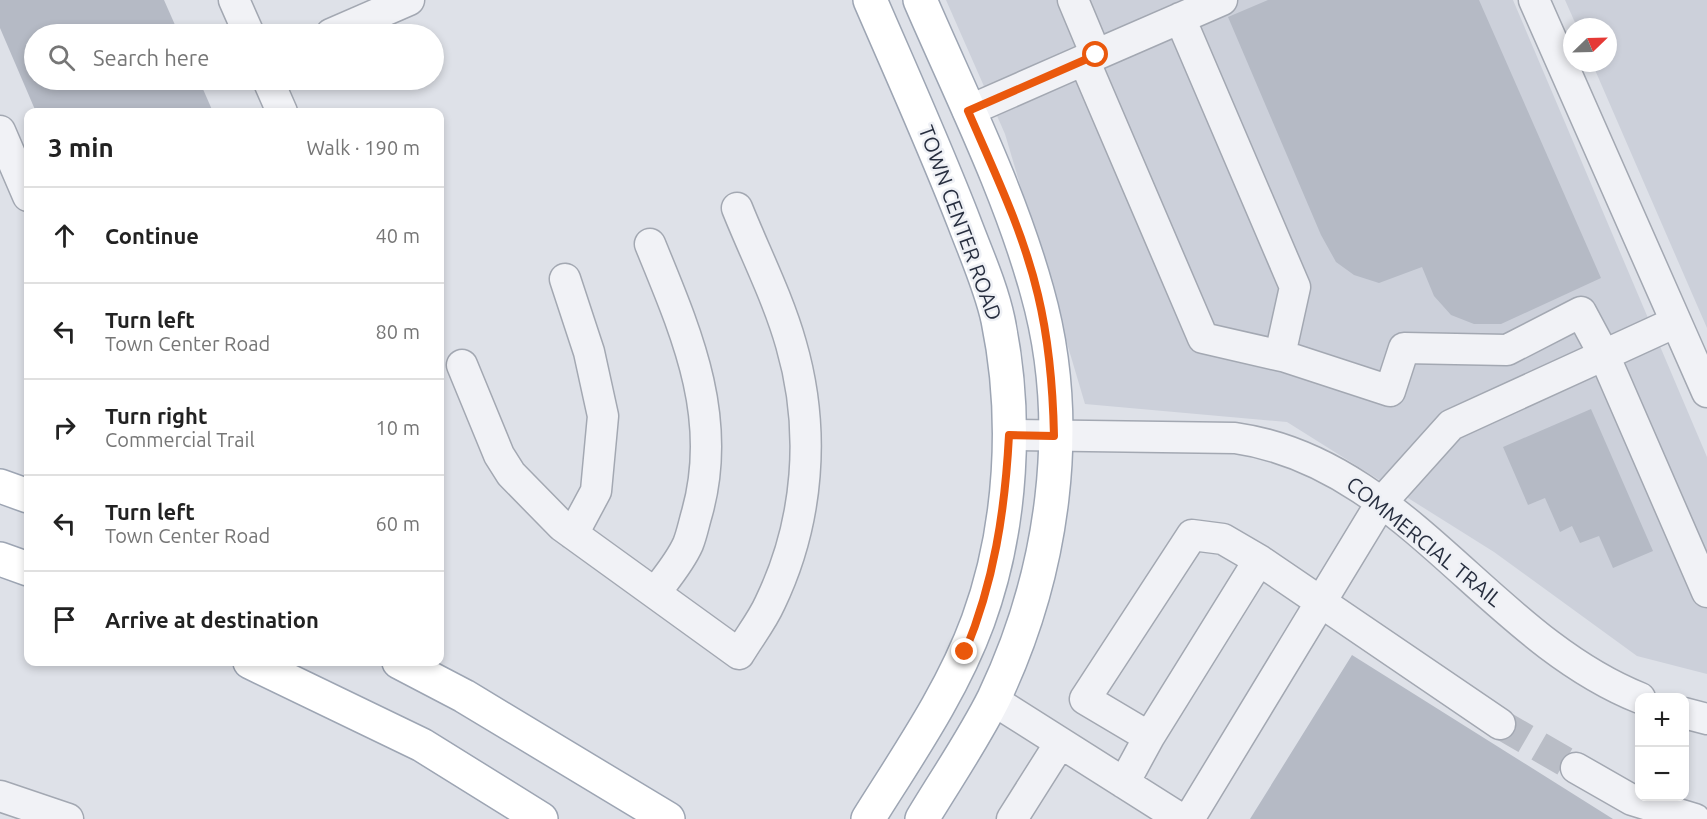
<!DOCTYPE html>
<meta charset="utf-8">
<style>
body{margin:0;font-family:Ubuntu,sans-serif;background:#f6f6f6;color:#222}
.controls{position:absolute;right:18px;bottom:18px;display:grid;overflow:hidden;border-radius:12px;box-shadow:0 3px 9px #0003}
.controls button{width:54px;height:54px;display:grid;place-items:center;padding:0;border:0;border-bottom:2px solid #e0e0e0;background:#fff;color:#222;font:30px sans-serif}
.compass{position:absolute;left:1563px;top:18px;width:54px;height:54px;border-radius:50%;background:#fff;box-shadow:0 3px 9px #0003;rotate:67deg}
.stop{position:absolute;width:18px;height:18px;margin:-14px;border:4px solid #ea580c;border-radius:50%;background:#fff}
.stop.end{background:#ea580c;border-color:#fff;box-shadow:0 2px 6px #0008}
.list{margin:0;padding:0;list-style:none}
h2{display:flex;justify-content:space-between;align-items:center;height:78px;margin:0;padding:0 24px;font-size:26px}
h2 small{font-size:20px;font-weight:400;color:#767676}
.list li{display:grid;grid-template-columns:39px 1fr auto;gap:18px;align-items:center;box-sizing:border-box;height:96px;padding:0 24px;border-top:2px solid #e0e0e0}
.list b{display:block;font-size:22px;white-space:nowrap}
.list p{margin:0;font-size:20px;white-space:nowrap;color:#767676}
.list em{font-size:20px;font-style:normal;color:#767676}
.icon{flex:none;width:33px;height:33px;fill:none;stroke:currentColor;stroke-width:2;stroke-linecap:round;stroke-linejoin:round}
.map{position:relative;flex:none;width:1707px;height:819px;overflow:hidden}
.search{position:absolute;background:#fff;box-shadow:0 3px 9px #0003;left:24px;top:24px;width:420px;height:66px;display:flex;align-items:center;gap:15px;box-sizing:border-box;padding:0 21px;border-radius:33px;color:#767676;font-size:22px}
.panel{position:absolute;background:#fff;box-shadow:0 3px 9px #0003;left:24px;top:108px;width:420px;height:558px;border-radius:12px}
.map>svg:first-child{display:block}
</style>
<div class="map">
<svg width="1707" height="819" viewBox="0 0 1707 819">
<rect width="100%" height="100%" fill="#dee1e8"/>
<path fill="#ccd0da" d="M946,0H1513L1707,457V674L1637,656L1494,552L1287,422L1085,404L1005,134Z
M1565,0H1707V328L1592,63H1608V27H1577Z"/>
<path fill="#b5bac5" d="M0,0H164L179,34H34V80H199L213,112H36L0,28Z
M1268,0H1479L1601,278L1501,324H1474L1451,315L1434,296L1422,267L1379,283L1354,275L1336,262L1321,235L1228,17Z
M1591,409L1653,551L1613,568L1599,536L1580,543L1572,526L1560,532L1545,498L1528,505L1503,447Z
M1352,655L1613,819H1250Z"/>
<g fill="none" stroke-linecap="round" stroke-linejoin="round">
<path stroke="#b9bdc6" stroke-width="30" stroke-dasharray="30 15" stroke-linecap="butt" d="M1500,724L1576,768"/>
<g stroke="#a3a8b2" stroke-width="33">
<path id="minor" d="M234,0L249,34
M1073,0L1096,55
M1534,0L1707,392
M1180,18L1295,287L1280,355
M331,34L409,0
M1084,60L1222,0
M268,80L282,112
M968,111L1084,60L1203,338L1286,357L1390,391L1404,348L1507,350L1581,312L1604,355L1676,322
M0,131L28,196
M650,244C686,332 724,417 697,513C694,523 692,534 688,544C680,562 667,577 655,593
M565,279L589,352L603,416L596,491L573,534
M462,365L499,455L511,474L562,526L739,654C749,637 762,621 770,603C809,522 816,430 791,344C778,298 755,253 737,208
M1009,435L1235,438C1404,462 1488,637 1640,698
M1259,560L1149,737L1085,699L1192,535L1223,539L1259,560L1500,724
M993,700L1181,819
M1684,713L1707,719
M1576,768L1632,800L1695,819
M1124,783L1149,737
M0,796L68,819
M1012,819L1060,743
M1189,819L1381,503L1451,425L1604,355L1707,592"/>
</g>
<g stroke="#9da5b3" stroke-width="36">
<path id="major" d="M920,0C961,95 1009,190 1037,291C1075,425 1053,574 994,698C973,740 946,779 922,819
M0,486L28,496
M0,559L28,569
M250,662L422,745L541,819
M399,662L464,696L668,819
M868,819C908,755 952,692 978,621C1012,528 1018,417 998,320C991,287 976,254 964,222C935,147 902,74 870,0"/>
</g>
<use href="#minor" stroke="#f1f2f6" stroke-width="30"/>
<use href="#major" stroke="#fff" stroke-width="33"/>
</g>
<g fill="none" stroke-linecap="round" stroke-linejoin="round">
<path stroke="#ea580c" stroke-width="8" d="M965,652C994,582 1005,511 1009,435L1054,436C1053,388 1049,341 1038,295C1023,231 994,171 968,111L1096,55"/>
</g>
<g text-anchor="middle" stroke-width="5" stroke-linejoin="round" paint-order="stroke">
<g font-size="21" fill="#272e3f" stroke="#eef0f5">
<text transform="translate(960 223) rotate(70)" y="7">TOWN CENTER ROAD</text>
<text transform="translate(1424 542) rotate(39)" y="7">COMMERCIAL TRAIL</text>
</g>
</g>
</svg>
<div class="controls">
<button>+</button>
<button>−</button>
</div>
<svg class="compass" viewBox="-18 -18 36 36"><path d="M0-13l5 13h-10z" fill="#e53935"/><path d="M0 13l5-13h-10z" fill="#767676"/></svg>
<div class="stop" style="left:1096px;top:55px"></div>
<div class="stop end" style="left:965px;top:652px"></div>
<div class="search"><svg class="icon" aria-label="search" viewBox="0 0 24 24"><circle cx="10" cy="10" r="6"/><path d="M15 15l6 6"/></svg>Search here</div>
<section class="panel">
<h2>3 min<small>Walk · 190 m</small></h2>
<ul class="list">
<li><svg class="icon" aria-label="ahead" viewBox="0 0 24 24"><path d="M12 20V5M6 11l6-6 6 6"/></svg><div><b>Continue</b></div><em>40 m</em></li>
<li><svg class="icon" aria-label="left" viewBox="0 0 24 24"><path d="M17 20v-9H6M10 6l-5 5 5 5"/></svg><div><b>Turn left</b><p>Town Center Road</p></div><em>80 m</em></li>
<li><svg class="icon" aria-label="right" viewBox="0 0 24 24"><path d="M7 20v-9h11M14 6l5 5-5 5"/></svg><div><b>Turn right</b><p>Commercial Trail</p></div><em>10 m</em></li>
<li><svg class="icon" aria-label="left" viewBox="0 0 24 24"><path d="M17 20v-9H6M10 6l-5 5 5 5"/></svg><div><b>Turn left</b><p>Town Center Road</p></div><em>60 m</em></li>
<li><svg class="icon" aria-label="arrive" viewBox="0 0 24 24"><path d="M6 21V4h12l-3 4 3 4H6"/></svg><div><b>Arrive at destination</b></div></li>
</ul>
</section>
</div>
